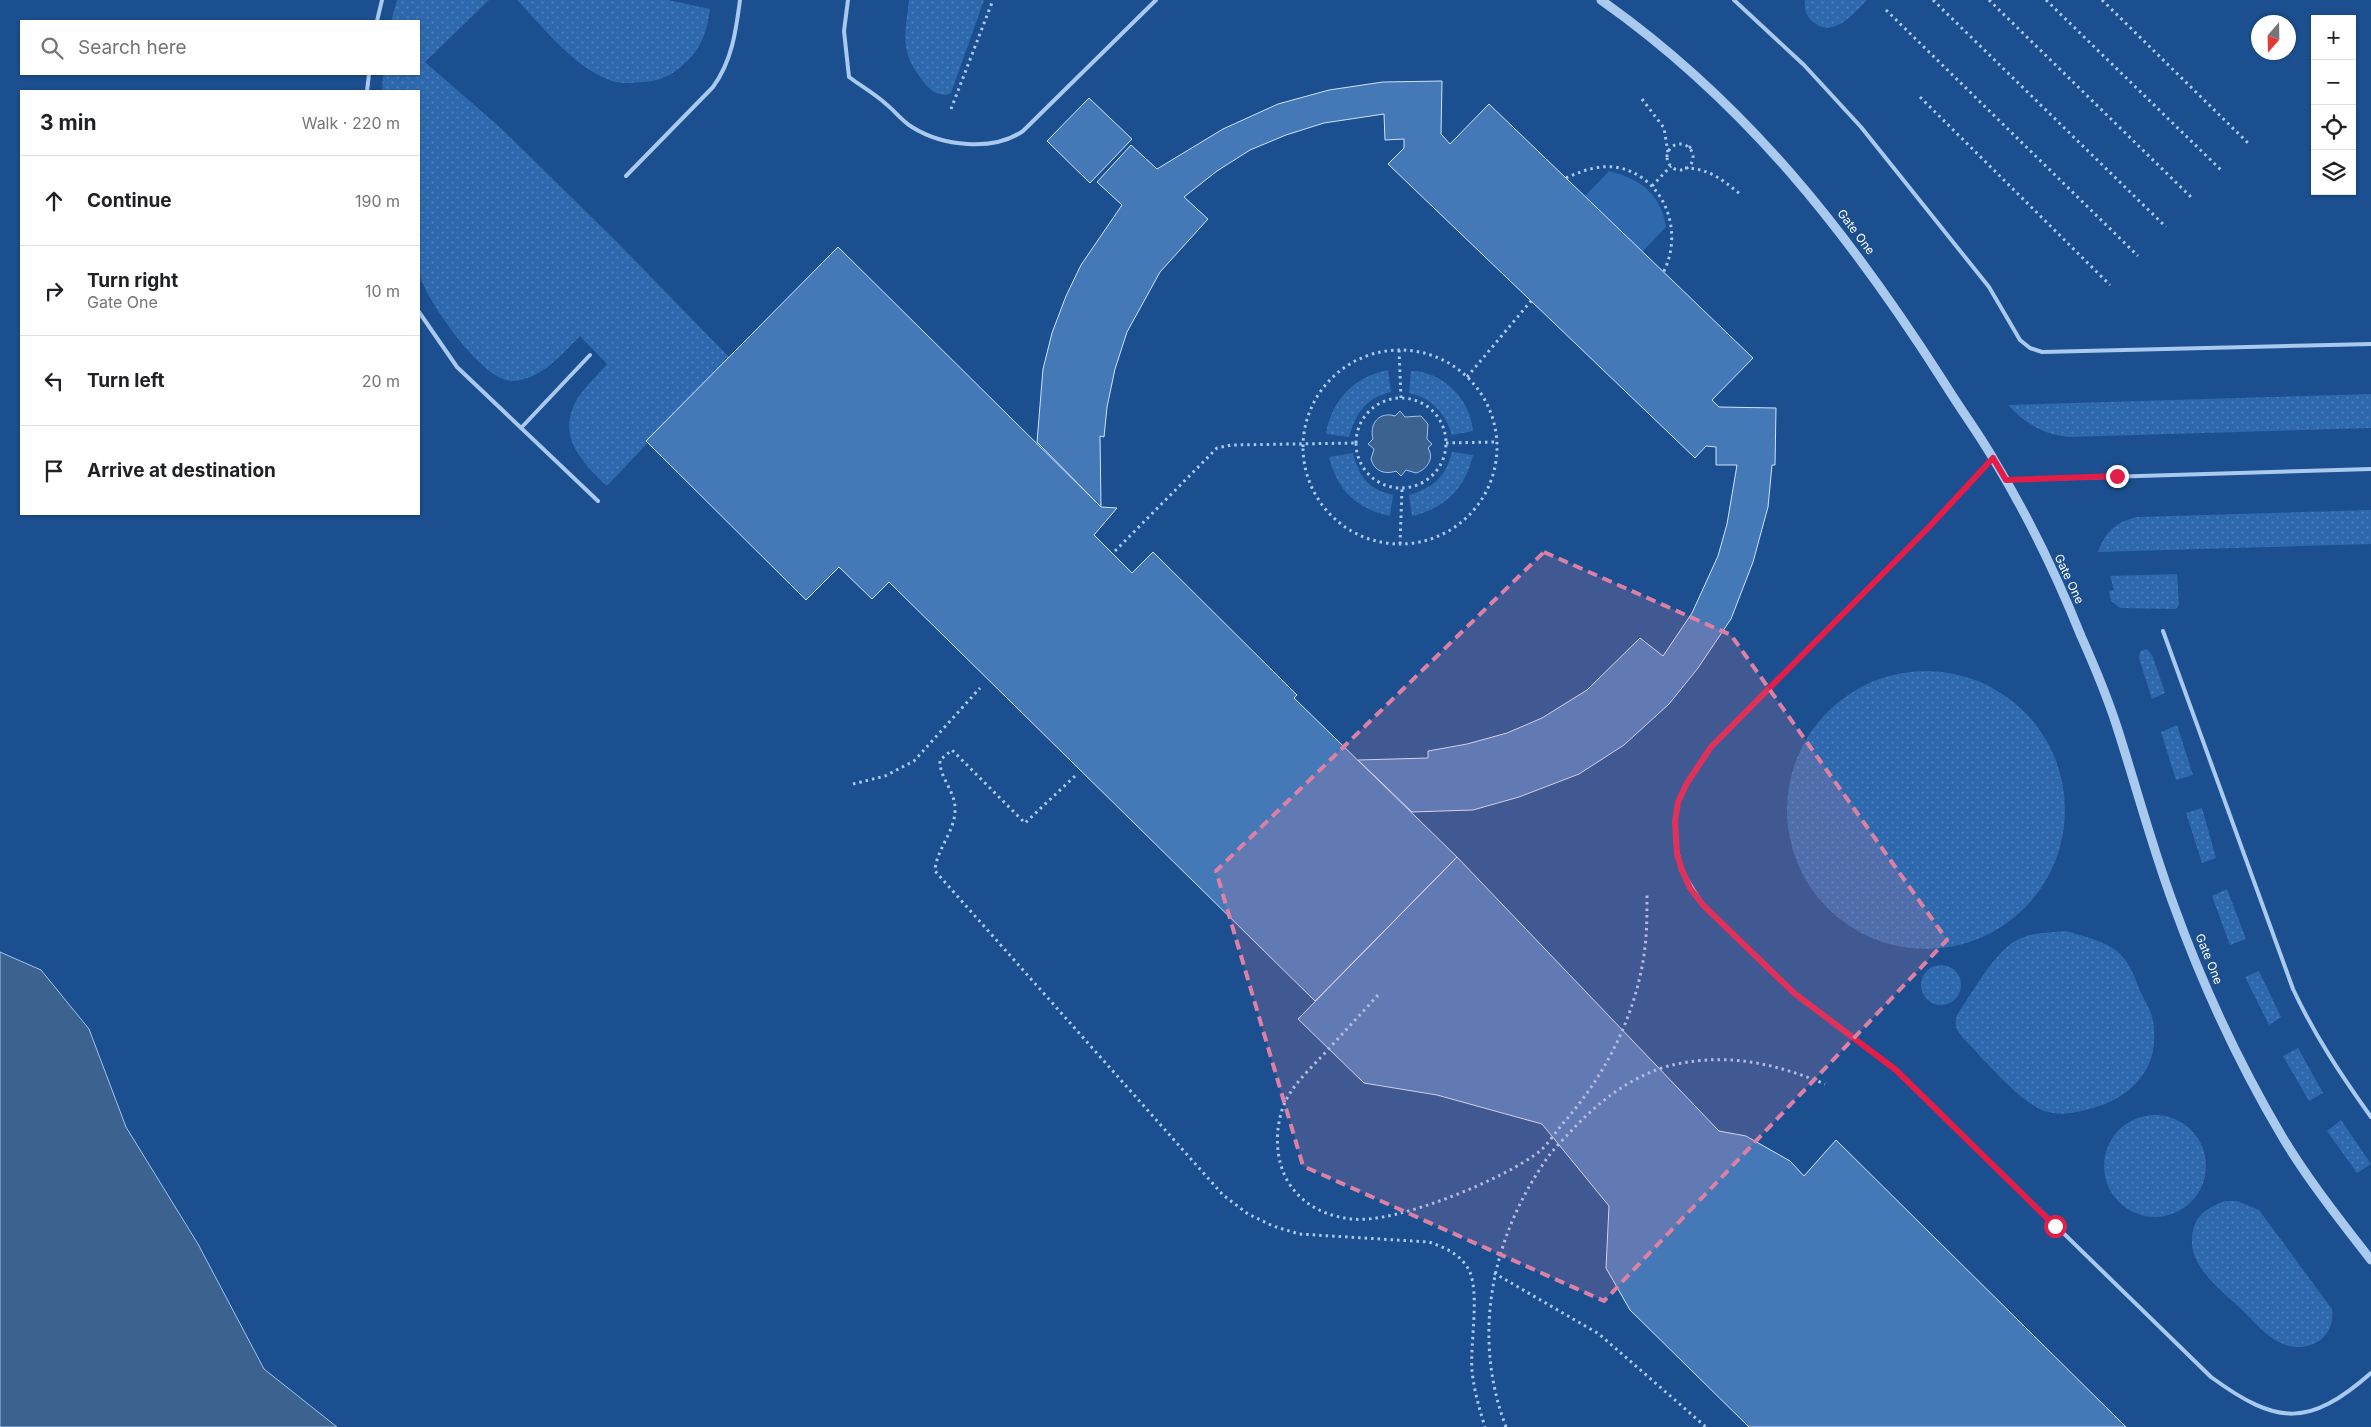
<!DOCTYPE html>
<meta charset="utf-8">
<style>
body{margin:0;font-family:Inter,sans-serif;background:#f6f6f6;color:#202124}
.controls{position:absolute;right:15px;top:15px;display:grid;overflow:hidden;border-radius:0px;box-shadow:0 1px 4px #0004}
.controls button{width:45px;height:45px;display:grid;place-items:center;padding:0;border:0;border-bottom:1px solid #e0e0e0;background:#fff;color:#202124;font:25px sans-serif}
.compass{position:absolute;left:2251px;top:15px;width:45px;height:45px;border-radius:50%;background:#fff;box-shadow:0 1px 4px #0004;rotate:200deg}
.stop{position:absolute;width:15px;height:15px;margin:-11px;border:4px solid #e11d48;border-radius:50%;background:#fff}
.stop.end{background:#e11d48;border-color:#fff;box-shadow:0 1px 5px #0008}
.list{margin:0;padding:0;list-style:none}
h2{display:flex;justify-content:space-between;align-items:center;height:65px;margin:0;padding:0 20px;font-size:21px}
h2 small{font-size:16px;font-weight:400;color:#757577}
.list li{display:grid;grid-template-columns:32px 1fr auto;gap:15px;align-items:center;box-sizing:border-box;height:90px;padding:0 20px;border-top:1px solid #e0e0e0}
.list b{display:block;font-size:19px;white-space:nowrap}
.list p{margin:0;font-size:16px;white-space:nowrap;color:#757577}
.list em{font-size:16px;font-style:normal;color:#757577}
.icon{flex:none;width:28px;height:28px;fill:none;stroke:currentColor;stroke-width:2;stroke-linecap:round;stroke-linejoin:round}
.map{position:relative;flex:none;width:2371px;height:1427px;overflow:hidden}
.search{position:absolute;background:#fff;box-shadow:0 1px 4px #0004;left:20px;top:20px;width:400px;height:55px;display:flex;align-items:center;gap:12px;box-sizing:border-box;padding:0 18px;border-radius:0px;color:#757577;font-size:19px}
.panel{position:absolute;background:#fff;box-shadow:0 1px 4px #0004;left:20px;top:90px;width:400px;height:425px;border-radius:0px}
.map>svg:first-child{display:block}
</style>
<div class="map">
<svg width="2371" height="1427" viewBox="0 0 2371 1427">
<defs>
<pattern id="grass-dots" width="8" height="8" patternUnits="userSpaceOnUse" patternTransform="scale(1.25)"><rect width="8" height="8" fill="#2e69ad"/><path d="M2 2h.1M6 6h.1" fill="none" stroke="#4d80b9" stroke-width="1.8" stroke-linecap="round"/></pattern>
</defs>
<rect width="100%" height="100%" fill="#1b4f8f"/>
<path fill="url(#grass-dots)" d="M397,0H489L425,62L503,130L616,241L729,357L607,486C584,464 557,438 575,403C582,389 597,376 607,364L580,336C561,355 541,380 512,381C482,381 427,301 419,274C415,260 419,240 419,225C419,180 419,136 419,91H382L383,74H419V21H391Z
M517,0H668L710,9C706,37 700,52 677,70C667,78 654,82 642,82C632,83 620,84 612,81C573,67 544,28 517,0Z
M909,0H984L951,93L946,95C934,94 930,90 923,81C899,52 905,36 909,0Z
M1805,0H1867C1853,14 1833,40 1812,21C1806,15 1804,9 1805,0Z
M1388,370L1391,392C1366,398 1356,413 1349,437L1326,434C1332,399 1354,377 1388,370Z
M1411,371C1443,371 1471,400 1473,431L1452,435C1445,413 1432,398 1409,393Z
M2371,394V428L2069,437C2042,434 2026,424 2008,405Z
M1452,452L1473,455C1465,488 1446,508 1412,516L1409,495C1433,488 1446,477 1452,452Z
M1353,453C1359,477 1368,489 1393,495L1390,516C1357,509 1337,490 1329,457Z
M2371,510V544L2098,552C2105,532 2117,521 2138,517Z
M2177,574L2179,605L2176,609L2120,608L2111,601L2109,591L2114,590L2110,576Z
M2147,649L2153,657L2165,693L2152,699L2139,658L2140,651Z
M1787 810a139 139 0 1 1 278 0a139 139 0 1 1-278 0Z
M2177,725L2193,775L2176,780L2161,732Z
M2202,808L2216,858L2202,863L2186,813Z
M2227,889L2246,939L2230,945L2212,896Z
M2065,931C2083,936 2103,940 2118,952C2129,961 2135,978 2140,991C2145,1001 2152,1012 2153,1022C2161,1066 2133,1097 2093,1108C2079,1112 2062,1116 2048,1112C2022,1106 1982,1057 1963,1038C1956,1029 1954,1025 1957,1015C1972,993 1991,958 2012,943C2027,932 2048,933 2065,931Z
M1921 985a20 20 0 1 1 40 0a20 20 0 1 1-40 0Z
M2259,971L2281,1017L2269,1025L2245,977Z
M2298,1048L2323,1093L2309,1101L2283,1056Z
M2104 1166a51 51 0 1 1 102 0a51 51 0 1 1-102 0Z
M2341,1120L2371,1164L2357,1173L2327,1131Z
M2225,1201H2237L2259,1210L2332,1309C2336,1339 2307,1355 2281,1343C2265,1336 2253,1320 2240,1308C2219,1288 2185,1264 2193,1231C2197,1213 2209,1207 2225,1201Z"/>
<path fill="#2e69ad" d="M1609,171C1642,180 1660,193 1666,227L1642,252L1585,196Z"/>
<path fill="#3c6290" stroke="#9cc4f0" d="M1400,411L1405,417L1421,416L1428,424L1427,439L1432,444L1428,448C1435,459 1426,470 1416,473L1406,470L1401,476L1396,471C1385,475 1374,471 1371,459L1374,449L1368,444L1373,439C1369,424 1379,411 1395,416Z
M0,952L41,970L89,1029L126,1127L198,1244L264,1369L337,1427H0Z"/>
<path fill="#4478b7" stroke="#cfe3fa" d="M1442,81L1441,134L1450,144L1489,104L1753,358L1712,400L1719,407L1776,408L1775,465H1772L1768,507L1753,562L1731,619L1698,668L1669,704L1624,745L1579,774L1519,797L1473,810L1412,812L1358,760L1428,758V751L1467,744L1507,733L1542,718L1587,690L1640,638L1663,656L1692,613L1718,556L1727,524L1737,465H1716V447L1706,446L1695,458L1388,164L1404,148V139L1385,140L1384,114L1324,123L1286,135L1250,150L1217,171L1184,197L1208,219L1160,272L1127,332L1115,369L1107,407L1104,437L1100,436L1101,507L1037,442L1043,369L1052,333L1066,296L1081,265L1122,205L1097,182L1131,145L1157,169L1223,129L1278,104L1329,90L1383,82Z
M1089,98L1132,139L1090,183L1047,141Z
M838,247L1101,507L1117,508L1094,535L1132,573L1153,552L1297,695L1294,698L1457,857L1315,1001L889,582L872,599L839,567L806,600L646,441Z
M1457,857L1719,1131L1746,1136L1790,1161L1804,1176L1836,1140L2126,1427H1749L1630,1310L1606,1268L1609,1206L1542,1124L1437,1095L1364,1083L1298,1019Z"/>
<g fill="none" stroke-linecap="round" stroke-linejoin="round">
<path stroke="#a9c9ee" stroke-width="3" stroke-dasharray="2.5 4" stroke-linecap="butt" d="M1933,0L2166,227
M1989,0L2193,199
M2046,0L2221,170
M2102,0L2248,143
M1886,10L2138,256
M1920,97L2110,285
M1642,99L1664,128L1668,153
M951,109L993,0
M1667 157a13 13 0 1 1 26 0a13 13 0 1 1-26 0Z
M1689,148L1694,144
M1685,168C1708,168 1723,180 1740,194
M1566,178C1581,171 1598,165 1615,167C1664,175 1685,231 1663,273
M1652,186L1671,166
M1399,350L1401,398
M1303 447a97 97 0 1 1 194 0a97 97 0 1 1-194 0Z
M1467,377L1531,301
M1356 443a45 45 0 1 1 90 0a45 45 0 1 1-90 0Z
M1446,443L1497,442
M1400,544L1402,489
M1115,551L1217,448L1231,445L1355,443
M1075,776L1025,823L952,750L940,760C939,777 955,791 955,808C956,831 936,849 935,871L1223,1195L1248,1214L1273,1226L1299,1234L1429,1242C1446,1248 1460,1254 1469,1270C1480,1293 1470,1343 1472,1371C1474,1390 1479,1408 1485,1427
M853,784L885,776L914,761L980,688
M1378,995C1360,1015 1342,1034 1324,1054C1309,1070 1291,1086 1283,1107C1275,1130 1275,1158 1287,1180C1301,1204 1324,1216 1352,1219C1396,1224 1505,1179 1540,1151C1549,1143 1557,1130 1565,1121C1606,1074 1635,1016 1644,955C1647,935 1647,915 1647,895
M1494,1273L1599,1334L1706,1427
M1506,1427C1471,1335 1492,1236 1548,1157C1555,1147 1565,1138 1573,1129C1600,1100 1637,1072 1677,1064C1731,1053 1776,1064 1825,1084"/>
<path stroke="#a9c9ee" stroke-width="4" d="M848,0L844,31L849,77C861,86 875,94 886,104C895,111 902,121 912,127C942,146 993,152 1023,131L1156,0
M1734,0L1804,65L1861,127L1989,287L2020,340L2030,348L2042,352L2371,344
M377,21L382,0
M367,91L369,74
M626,176L713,87C732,61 736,31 740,0
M419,312L457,367L598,501
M521,428L590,355
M1993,458L1930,526L1711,747L1687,783L1678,802L1675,822V839L1681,870L1703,905L1794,993L1896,1070L2211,1377C2278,1426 2309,1427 2371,1373
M2006,480L2371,469
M2163,631L2293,989C2315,1036 2341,1075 2371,1117"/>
<path stroke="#a9c9ee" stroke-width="9" d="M1601,0C1747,103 1850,235 1945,384C1961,410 1979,434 1994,460C2028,516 2057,576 2081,636C2094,665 2107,696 2117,727C2136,786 2152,847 2174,906C2203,986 2239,1064 2283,1138C2309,1181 2340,1220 2371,1260"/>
</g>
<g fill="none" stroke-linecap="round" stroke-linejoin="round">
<path stroke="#e11d48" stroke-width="6" d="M2055,1226L1896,1070L1794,993L1703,905L1690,888L1682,870L1677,854L1675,822L1678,802L1687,783L1711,747L1930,526L1993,458L2006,480L2117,476"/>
</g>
<path fill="#dd80a5" fill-opacity="0.2" stroke="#dd80a5" stroke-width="4" stroke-dasharray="10 6" stroke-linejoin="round" d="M1544,552L1731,635L1947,940L1604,1301L1303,1166L1216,871Z"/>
<g text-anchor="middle" stroke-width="4.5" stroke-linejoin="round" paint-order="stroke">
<g font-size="12" fill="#fff" stroke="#1b4f8f">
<text transform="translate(1856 232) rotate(53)" y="4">Gate One</text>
<text transform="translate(2069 579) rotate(65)" y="4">Gate One</text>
<text transform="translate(2209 959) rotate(68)" y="4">Gate One</text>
</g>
</g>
</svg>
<div class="controls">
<button>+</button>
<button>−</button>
<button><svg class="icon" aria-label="locate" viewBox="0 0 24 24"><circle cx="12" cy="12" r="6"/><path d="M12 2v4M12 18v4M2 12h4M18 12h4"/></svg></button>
<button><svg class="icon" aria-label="layers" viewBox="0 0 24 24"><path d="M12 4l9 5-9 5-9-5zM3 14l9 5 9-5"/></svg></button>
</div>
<svg class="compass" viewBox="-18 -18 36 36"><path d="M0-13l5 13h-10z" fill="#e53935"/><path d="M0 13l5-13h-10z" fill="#757577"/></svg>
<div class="stop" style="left:2055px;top:1226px"></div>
<div class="stop end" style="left:2117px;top:476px"></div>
<div class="search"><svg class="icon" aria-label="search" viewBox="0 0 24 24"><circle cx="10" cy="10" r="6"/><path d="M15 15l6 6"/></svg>Search here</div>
<section class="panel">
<h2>3 min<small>Walk · 220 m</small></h2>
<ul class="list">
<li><svg class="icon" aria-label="ahead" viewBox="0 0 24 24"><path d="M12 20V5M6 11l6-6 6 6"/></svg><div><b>Continue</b></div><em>190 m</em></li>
<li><svg class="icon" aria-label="right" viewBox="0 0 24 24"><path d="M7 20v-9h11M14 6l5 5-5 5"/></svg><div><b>Turn right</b><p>Gate One</p></div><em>10 m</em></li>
<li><svg class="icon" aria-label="left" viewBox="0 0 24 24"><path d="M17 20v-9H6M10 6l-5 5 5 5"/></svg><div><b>Turn left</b></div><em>20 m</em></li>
<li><svg class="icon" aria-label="arrive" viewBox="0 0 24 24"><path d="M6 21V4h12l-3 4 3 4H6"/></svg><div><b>Arrive at destination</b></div></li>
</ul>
</section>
</div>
